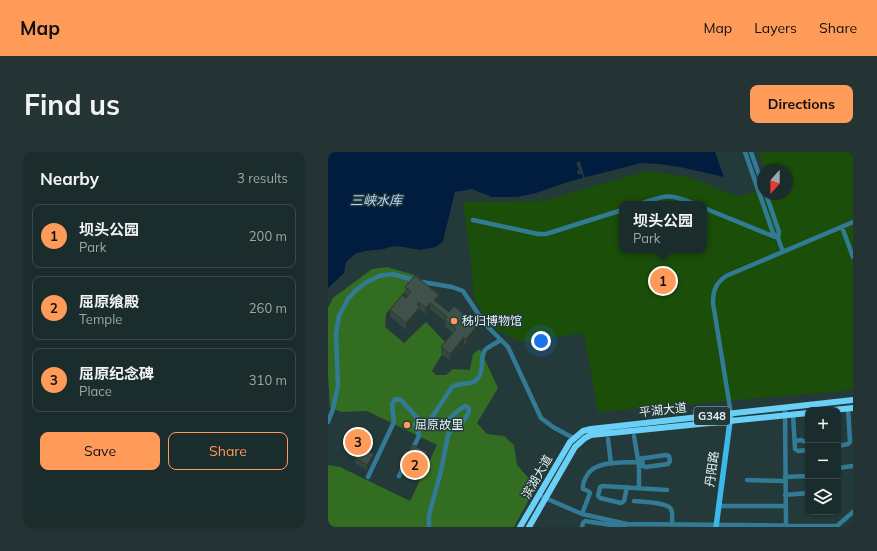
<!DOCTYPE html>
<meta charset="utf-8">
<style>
body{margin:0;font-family:Mulish,"Noto Sans SC",sans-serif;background:#243434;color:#f1f3f6}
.controls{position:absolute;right:12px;bottom:12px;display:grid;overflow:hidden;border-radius:8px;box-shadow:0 1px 3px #0004}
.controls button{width:36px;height:36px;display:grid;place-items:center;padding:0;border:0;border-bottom:1px solid #394848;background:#1b2c2c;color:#f1f3f6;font:20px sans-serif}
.compass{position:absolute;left:429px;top:12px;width:36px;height:36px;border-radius:50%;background:#1b2c2c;box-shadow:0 1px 3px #0004;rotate:201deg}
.you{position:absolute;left:213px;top:189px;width:14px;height:14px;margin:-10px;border:3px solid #fff;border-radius:50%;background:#1a73e8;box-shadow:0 0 0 6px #1a73e833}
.badge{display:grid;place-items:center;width:26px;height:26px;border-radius:50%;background:#fe9b59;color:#111;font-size:13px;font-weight:700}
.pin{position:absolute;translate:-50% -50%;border:2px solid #fff;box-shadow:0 1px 4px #0006}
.popup{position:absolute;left:291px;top:49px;width:88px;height:52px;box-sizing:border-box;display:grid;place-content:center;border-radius:8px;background:#1b2c2c;filter:drop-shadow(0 1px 3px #0005);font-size:13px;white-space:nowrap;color:#a0a7a9}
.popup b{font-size:15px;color:#f1f3f6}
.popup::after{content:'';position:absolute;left:50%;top:100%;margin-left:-8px;border:8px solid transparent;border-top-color:#1b2c2c}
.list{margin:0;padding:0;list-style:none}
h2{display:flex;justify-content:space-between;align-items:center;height:52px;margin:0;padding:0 16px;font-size:17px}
h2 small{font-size:13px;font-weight:400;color:#a0a7a9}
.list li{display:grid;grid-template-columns:26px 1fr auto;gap:12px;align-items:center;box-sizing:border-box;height:64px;margin:0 8px 8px;padding:0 8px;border:1px solid #394848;border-radius:8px}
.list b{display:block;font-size:15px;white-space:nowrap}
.list p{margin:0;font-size:13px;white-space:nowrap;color:#a0a7a9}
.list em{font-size:13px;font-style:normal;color:#a0a7a9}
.actions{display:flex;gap:8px;padding:12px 16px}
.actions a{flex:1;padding:9px 0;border:1px solid #fe9b59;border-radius:8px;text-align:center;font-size:14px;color:#fe9b59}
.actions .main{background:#fe9b59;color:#111}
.icon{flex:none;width:22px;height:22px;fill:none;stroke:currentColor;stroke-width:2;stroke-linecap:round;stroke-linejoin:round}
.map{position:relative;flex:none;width:525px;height:375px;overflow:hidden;border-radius:8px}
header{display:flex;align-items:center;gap:24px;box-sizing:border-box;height:56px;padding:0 20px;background:#fe9b59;color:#111}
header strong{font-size:19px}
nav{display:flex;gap:22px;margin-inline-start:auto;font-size:14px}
.intro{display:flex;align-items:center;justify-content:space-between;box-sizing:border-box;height:96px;padding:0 24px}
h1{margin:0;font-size:28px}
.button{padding:10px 18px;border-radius:8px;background:#fe9b59;color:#111;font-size:14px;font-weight:700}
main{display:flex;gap:24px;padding:0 24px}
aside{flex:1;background:#1b2c2c;border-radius:8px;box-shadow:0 1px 3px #0004}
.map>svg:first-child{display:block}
</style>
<header>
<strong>Map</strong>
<nav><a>Map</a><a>Layers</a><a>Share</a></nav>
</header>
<div class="intro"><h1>Find us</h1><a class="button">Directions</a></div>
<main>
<aside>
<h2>Nearby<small>3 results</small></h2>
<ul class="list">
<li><span class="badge">1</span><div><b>坝头公园</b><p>Park</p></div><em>200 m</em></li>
<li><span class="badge">2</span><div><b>屈原飨殿</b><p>Temple</p></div><em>260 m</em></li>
<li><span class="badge">3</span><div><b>屈原纪念碑</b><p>Place</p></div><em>310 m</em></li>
</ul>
<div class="actions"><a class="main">Save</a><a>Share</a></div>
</aside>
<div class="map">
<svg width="525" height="375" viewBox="0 0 525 375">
<rect width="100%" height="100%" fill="#243a3a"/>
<path fill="#1b4e09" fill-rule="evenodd" d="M431,0H525V238L270,260L256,181L194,190L169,178L157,165L146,147L143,110L135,50L215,49L319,19L361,25L411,45L435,36V42H459V18H437ZM294,52H376V98H294Z"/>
<path fill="#336d22" d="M59,115L90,124L58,162L57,175L76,191L98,170L117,190L116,199L104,219L108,223H118L125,217L142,218L145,202L152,197L170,236L149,271L159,282L176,284L186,293L189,313L205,331L209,333L186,375H0V313L12,315L82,349L109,293L39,259L13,260L2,255L0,223V156L5,146L44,117Z"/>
<path fill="#001c3e" d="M0,0H387L396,25L352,15L331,12L313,11L243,29L208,41L189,45H164L144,37L127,40L115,89L108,95L92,98L69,94L62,95L56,97L37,99L27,102L18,110L16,121L0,136Z"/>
<path fill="#243a3a" d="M252,9L257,26H255L254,22L250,23L249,19L251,18L248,11Z"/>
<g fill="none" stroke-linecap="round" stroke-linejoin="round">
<path stroke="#327a95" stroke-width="4.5" d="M417,0L445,81L450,86L455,100
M423,0L435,34
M438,42L451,80L450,86
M311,52C339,43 340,41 367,52
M376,56L447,85
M145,68L210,82H218L294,58
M514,75L525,105
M457,256L458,373
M403,262L385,151C385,138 388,131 398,124L525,70
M465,262L467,297L470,299L480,298
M0,270L5,257L10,234L8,182L11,164L20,147L28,138L39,130L51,124L64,122L94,130L124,135L135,139L157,172L180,195L213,266L225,275L247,287
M306,284L311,314V336
M280,287L283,312
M467,289L473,288L480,291
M510,294L520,292L522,290L520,256
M84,298L91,284L87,272L92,269
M310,307L338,303L341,304L342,309L340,312L318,315L315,314L314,306
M510,316L525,314
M71,324L77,312
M40,325L66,270L64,253L67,247L73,248L92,269L100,271
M457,325L480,324
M419,328L457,329
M299,335L296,349L293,351L272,346L270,344L272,335L275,334L339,338
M457,343L480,341
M215,345L254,362L299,372L509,374
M306,349C314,350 339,350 343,357C345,361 344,368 344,373
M390,354H458
M254,362L262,341L260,339L255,337C254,332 256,329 258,325C265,308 294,311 310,310
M101,375V363L113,319L120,283C125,272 140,271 141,257L138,254C126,257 117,279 100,275V271L124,235C132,229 144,235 150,226C157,218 151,207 157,198C161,194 168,191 173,188
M254,375L255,371L257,369L297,375
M510,375L509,374L525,360"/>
<path stroke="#3bbae7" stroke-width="5.5" d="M388,375L403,262"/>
<path stroke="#6ad0f8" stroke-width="6" d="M505,258L525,256
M192,375L242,290L255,279L263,277L525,248
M201,375L247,295L257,286L263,283L480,261"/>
</g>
<path fill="#354740" d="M77,135L111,149L109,151L149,181L138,193L136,191L122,208L113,202V195L125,181L117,175V169L102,157L98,162L92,157V162L78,178L62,164V158L79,144L77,142Z
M27,306L46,307L39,318L27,311Z
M99,307L89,326L75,319V313Z"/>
<path fill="#2b3934" d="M111,143V149L106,155V148Z
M91,150L92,162L78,178V171Z
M102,151V157L98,162V156Z
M149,174V181L138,193V187Z
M136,185V191L122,208V202Z
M99,300V307L89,326V320Z
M46,302V307L39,318V313Z"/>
<path fill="#3e524a" stroke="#2b3934" d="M87,123L111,143L106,148L121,160L126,154L149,174L138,187L136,185L122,202L113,195L128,177L117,168L119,165L102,151L98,156L91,150L89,153L92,155L78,171L62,158L74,143L78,146L83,140L77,135Z
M85,293L99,300L89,320L75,313Z
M33,295L46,302L39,313L27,306Z"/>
<g fill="#fe9b59" stroke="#243a3a" stroke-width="1.5">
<circle cx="126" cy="169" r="4"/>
<circle cx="79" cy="273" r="4"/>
</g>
<g text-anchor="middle" stroke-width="3" stroke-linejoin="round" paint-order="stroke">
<rect fill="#243a3a" stroke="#abbbbb" stroke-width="1" x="366" y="255" width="36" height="18" rx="3"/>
<g font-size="11" font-weight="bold" fill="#e5f2f2">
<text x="384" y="268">G348</text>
</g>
<g font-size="12" fill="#e5f2f2" stroke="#243a3a" text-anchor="start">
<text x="134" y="173">秭归博物馆</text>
<text x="87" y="277">屈原故里</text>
</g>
<g font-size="12" fill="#e5f2f2" stroke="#243a3a">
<text transform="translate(335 258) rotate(-6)" y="4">平湖大道</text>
<text transform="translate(384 317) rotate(-82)" y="4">丹阳路</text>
<text transform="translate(209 325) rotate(-60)" y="4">滨湖大道</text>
</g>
<g font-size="13" font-style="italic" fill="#b9d6fc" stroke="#243a3a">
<text x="48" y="53">三峡水库</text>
</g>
</g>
</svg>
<div class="controls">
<button>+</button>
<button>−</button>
<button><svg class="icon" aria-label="layers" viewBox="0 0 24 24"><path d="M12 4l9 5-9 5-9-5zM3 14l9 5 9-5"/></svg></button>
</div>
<svg class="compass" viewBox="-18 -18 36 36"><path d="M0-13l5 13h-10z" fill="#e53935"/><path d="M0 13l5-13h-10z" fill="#a0a7a9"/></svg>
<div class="you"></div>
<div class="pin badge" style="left:335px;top:129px">1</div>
<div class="popup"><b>坝头公园</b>Park</div>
<div class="pin badge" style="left:87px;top:313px">2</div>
<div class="pin badge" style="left:30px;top:290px">3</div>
</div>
</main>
